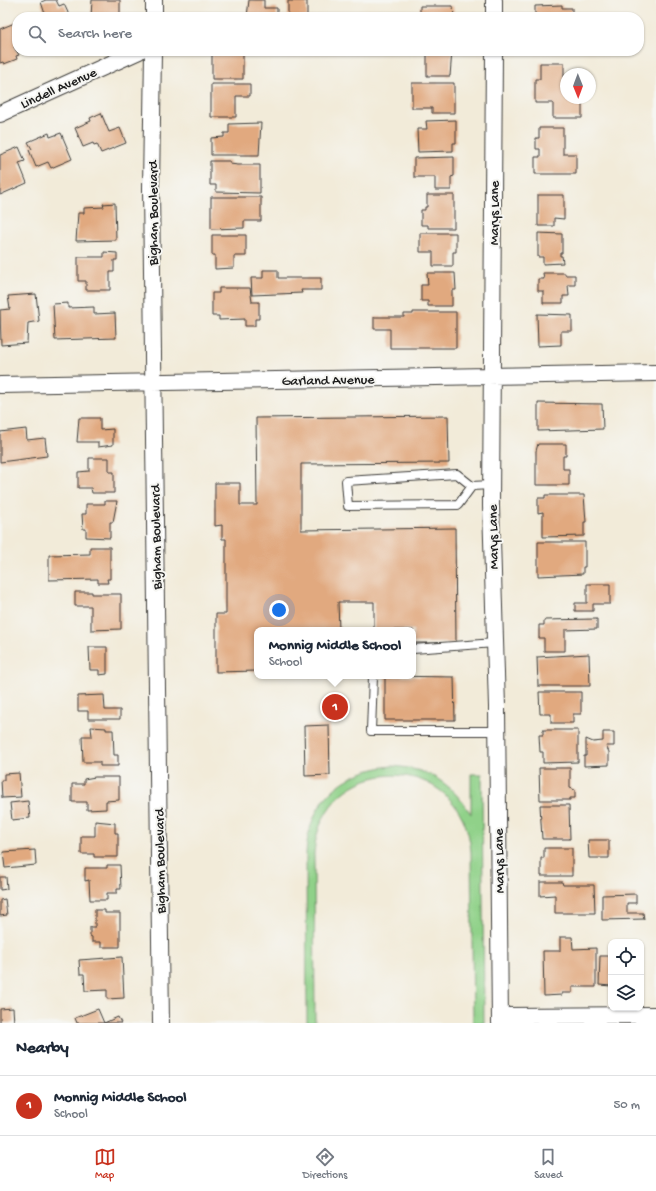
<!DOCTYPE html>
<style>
body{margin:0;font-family:"Gochi Hand",sans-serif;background:#f6f6f7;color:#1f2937}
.controls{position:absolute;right:12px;bottom:12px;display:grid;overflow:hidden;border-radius:8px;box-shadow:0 1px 3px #0004}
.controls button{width:36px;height:36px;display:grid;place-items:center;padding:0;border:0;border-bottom:1px solid #e0e1e3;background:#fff;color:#1f2937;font:20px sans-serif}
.compass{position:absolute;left:560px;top:68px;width:36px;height:36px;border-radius:50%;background:#fff;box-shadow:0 1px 3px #0004;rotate:179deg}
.you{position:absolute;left:279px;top:610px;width:14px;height:14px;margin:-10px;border:3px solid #fff;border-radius:50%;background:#1a73e8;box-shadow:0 0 0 6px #1a73e833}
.badge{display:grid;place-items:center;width:26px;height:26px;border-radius:50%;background:#c8321e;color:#fff;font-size:13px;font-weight:700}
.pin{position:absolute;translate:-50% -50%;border:2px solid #fff;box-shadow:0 1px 4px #0006}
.popup{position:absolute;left:254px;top:627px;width:162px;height:52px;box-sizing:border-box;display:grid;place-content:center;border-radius:8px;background:#fff;filter:drop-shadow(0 1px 3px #0005);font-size:13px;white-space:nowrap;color:#747a83}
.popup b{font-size:15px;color:#1f2937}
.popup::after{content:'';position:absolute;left:50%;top:100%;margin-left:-8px;border:8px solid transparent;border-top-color:#fff}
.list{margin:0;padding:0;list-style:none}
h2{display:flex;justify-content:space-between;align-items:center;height:52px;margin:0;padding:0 16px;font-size:17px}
h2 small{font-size:13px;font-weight:400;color:#747a83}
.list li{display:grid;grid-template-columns:26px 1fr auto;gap:12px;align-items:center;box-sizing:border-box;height:60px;padding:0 16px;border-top:1px solid #e0e1e3}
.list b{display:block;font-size:15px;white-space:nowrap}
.list p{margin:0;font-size:13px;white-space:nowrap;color:#747a83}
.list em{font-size:13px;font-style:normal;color:#747a83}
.icon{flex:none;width:22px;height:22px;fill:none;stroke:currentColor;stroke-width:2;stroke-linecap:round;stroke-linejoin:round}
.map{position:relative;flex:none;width:656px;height:1023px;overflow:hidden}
.search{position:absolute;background:#fff;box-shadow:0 1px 3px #0004;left:12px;right:12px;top:12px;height:44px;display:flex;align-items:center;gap:10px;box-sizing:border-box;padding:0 14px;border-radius:16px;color:#747a83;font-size:15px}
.sheet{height:112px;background:#fff}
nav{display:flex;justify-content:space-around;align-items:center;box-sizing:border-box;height:56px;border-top:1px solid #e0e1e3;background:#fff;font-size:11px;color:#747a83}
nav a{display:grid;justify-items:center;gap:2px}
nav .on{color:#c8321e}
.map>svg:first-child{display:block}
</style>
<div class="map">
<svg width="656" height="1023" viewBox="0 0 656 1023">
<rect width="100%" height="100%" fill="#f6f6f2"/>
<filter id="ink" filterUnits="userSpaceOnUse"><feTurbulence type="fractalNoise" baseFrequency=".025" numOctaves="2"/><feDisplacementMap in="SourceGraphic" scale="8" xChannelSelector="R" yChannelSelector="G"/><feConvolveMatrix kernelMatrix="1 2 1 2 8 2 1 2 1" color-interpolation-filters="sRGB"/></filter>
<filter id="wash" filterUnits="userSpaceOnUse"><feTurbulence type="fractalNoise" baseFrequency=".012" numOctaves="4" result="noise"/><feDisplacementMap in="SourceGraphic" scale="16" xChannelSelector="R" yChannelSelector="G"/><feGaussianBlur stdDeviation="0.9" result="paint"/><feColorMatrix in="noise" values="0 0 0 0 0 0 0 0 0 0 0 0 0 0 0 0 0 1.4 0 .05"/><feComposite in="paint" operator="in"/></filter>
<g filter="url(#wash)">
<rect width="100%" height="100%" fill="#f2ebd9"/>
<path fill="#90d189" stroke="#567652" d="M392,766C430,769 450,782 471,814V774H482L484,1023H473L471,852C464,749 322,750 314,853L315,1023H307L306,853C309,801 341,771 392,766Z"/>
<g id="blocks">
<path fill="#e1a97f" d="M46,0H56L59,6L64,4L70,17H37L45,14L41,2Z
M92,0H120V15L91,17Z
M249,0H264V8H277V17H247Z
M288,1H307V17H288Z
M562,5V8H572V17H535V6Z
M420,6H453L454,17H420Z
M17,22V46L14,47L19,55L16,56L17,59L4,64L3,62L0,63V29Z
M427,51H452L450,76H427Z
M212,52H243V79H212Z
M540,63H564V89H566V98H582V118H553V103H535V79H540Z
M412,83H454V113H432V108H412Z
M211,84H250V96H236V117H211Z
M101,113L109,132L120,128L126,143L101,153L97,144L94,145L93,143L83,147L75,128L91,121L90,118Z
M456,120V143H453V151L418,152L417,129H427L426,121Z
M261,123L259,155H211V138L224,137V133H229V124Z
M539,128H563V154H576V174H535V157H540V149H536V138H539Z
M49,133L50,137L61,133L72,159L51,168L48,162L36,167L29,150L32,149L28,142Z
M19,147L25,161L19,163L27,183L0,195V155Z
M454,157V176L451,177V190H435V177H414V158Z
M210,161H230V164L238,165H260V193L216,192V185H210Z
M427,195H454V228H428V225H421V210H425V207H427Z
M538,195H564V219L554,218V226H538Z
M211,197H261V221H244V228L211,229Z
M115,203L116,240L76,241L78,213H84V208L104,207L103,204Z
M420,233H456V252H453V266H433V252H420Z
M538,233L562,234V253H560V256H562L563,263L543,264V257H538Z
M212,235H246V256H234V268L215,269V255H212Z
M104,252L117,253V260H114V272H110V290H86V281H78V257H104Z
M263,270H278V278H321V290H301L302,293L252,295L251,278H263Z
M427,273H455L456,290H452V306H428V301H421V285H428Z
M543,273H565V275H575V285H568L569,296H563V303H543V291H538V279H544Z
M219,288H250L252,302H259V319H255V326H245V319L219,320V316H212V293H219Z
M36,294L39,321L28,323L27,343L1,345L0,310L10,309L8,296Z
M68,303V308L94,307V314L115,313L116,338L55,340L53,304Z
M413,312H456V348H390V329H374V317H404V314H413Z
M537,314L572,315V331H561V345L538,346Z
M538,403L602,404L603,429L538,431Z
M448,416L449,463L301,464V530L455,528L456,643H413V630H374V602H338L339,630H257V671L216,672V614H226V539H222V525L215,526V483H240V505H257L256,418Z
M79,418H100V430L113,429V445L98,447V442H77Z
M26,429L27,440L45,438L47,456L0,462V432Z
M538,444H566V456H563V469H569V485H536V451Z
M89,458H109V472H114V493H92L91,488H78V472L89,471Z
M545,495H584L586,522H584V536L543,537V512L538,513V498H545Z
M105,501H117L113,522H110V538L86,537V529H83L82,514H86V504H105Z
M538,542H585V567H583V574L538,576Z
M90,547H110V579H107L108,583H98V579L49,580V555L90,554Z
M587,584H610V604H593V611H575V603H587Z
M75,592H92V594H121V629L91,630V606H75Z
M597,619V629L565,630V651H544V638H539V625H544V620Z
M89,647H107V674L99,675V670H90Z
M589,654L590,686H538L537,657Z
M385,676L454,677L455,720H385Z
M539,692H581V714H573V723H551V714H540Z
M104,695L105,710H120V719H88V711H78V696Z
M329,725L330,775L305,776L304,726Z
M91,727L106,728V730H113L114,755H118V766H100V762H83L82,736H92Z
M543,730H578V762L543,763V752H540L539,735H543Z
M603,732H614V746H606L609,752V765L584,766V756H586V739L593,742L603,741Z
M539,768H570V788L575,790V798H570V800H540Z
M19,773L21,797L2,798L1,780H4V774Z
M95,777H119V800L106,801V809L87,810V802H72V784H84V779Z
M28,801L30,818L12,820L10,803Z
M540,805H569L570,839H542Z
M95,821L115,823V833H118V857H94V854H81V836H95Z
M588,840H609V858H589Z
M544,848H572V876H541V858H544Z
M35,850L36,865L5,868L3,852Z
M107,865H120L121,889H117V893H107V900H90L89,880L85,881V868H107Z
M0,877H6L7,889L0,890Z
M540,882H562L563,885H594L595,913H555V895L540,896Z
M636,894V903H627V913H643L644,919L602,920V895Z
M5,899L7,915L0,916V900Z
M95,910H105V913H120V947H101V942H92V937L90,936V927H95Z
M560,937H572L573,949L596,948V987H572V993H562V995L544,996L543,951H560Z
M600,956H611V986L599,985Z
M122,957L124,998L107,999V990L85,991L84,974H80L79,960Z
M13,1008L14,1023H0V1009Z
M98,1009L104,1023L118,1017L121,1023H77L75,1018Z"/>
</g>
</g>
<g filter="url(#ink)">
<use href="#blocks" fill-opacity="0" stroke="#3c3b38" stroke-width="1"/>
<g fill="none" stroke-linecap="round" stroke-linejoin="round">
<g stroke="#3c3b38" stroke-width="10">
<path id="lane" d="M472,486L457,474L346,481L348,506L458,505L472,486L491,485
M413,649L495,643
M373,676L371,731H497"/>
</g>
<g stroke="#3c3b38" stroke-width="18">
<path id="street" d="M494,0V17
M154,17V0
M153,51L151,188L161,1023
M494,51L491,506L497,707L500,1023
M0,114L139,51
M0,385L656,373
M500,1016L656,1015"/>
</g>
<use href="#lane" stroke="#fff" stroke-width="8"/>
<use href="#street" stroke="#fff" stroke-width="16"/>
</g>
</g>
<g text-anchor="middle" stroke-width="4" stroke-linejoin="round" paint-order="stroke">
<g font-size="14" fill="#1c1c1c" stroke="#f6f6f2">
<text transform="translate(58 87) rotate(-24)" y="5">Lindell Avenue</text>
<text transform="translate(152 213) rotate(-90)" y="5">Bigham Boulevard</text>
<text transform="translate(493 213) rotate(-90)" y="5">Marys Lane</text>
<text transform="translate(328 379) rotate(-1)" y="5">Garland Avenue</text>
<text transform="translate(155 537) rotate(-91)" y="5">Bigham Boulevard</text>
<text transform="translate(492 537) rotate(-91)" y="5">Marys Lane</text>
<text transform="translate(159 861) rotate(-91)" y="5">Bigham Boulevard</text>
<text transform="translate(498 861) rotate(-91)" y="5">Marys Lane</text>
</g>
</g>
</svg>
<div class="controls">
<button><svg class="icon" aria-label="locate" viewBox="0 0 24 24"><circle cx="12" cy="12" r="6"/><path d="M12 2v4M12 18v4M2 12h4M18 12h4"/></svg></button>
<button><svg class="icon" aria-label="layers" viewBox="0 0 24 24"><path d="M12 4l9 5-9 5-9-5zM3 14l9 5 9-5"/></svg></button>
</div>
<svg class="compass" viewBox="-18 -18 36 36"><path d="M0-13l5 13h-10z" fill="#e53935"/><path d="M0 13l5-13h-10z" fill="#747a83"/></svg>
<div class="you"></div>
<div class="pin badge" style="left:335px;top:707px">1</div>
<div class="popup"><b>Monnig Middle School</b>School</div>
<div class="search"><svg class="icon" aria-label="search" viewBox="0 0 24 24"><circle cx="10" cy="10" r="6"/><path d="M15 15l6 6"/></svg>Search here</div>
</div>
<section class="sheet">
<h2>Nearby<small></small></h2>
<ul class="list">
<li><span class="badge">1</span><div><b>Monnig Middle School</b><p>School</p></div><em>50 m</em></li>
</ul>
</section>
<nav>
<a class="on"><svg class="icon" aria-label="map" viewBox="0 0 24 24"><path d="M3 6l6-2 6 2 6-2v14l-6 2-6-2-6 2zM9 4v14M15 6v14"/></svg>Map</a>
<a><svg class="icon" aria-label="directions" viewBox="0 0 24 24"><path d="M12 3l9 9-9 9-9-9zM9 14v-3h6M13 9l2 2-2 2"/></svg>Directions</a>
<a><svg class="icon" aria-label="saved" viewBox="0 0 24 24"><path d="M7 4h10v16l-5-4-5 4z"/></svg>Saved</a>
</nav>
